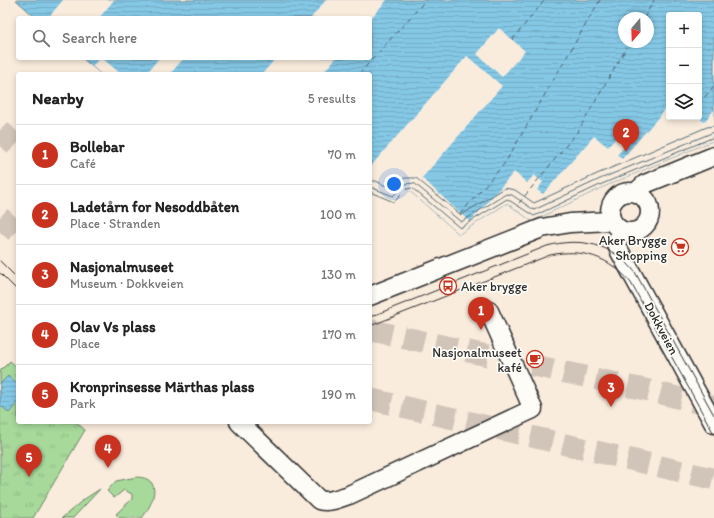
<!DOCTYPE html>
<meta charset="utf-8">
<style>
body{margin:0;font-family:Itim,sans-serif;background:#f2f2f2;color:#222}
.controls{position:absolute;right:12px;top:12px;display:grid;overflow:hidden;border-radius:4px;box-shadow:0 2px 6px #0003}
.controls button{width:36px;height:36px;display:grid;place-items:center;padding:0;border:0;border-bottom:1px solid #e0e0e0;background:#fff;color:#222;font:20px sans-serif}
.compass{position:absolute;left:618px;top:12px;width:36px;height:36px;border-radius:50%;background:#fff;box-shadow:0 2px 6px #0003;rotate:199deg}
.you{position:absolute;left:394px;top:184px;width:14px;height:14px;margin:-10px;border:3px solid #fff;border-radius:50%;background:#1a73e8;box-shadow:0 0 0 6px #1a73e833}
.badge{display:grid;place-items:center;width:26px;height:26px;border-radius:50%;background:#c8321e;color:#fff;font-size:13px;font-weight:700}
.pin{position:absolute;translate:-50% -33px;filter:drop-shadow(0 1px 2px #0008)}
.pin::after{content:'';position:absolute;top:21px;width:14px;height:12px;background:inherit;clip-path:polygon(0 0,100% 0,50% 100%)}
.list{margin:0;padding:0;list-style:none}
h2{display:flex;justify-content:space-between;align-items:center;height:52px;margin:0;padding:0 16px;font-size:17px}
h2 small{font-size:13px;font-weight:400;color:#767676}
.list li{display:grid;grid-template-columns:26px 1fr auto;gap:12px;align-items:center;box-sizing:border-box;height:60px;padding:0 16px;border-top:1px solid #e0e0e0}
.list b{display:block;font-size:15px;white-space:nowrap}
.list p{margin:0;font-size:13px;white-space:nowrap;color:#767676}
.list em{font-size:13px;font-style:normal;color:#767676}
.icon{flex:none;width:22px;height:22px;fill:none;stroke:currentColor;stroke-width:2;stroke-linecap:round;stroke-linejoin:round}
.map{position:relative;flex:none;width:714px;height:518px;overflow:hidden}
.search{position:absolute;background:#fff;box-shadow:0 2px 6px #0003;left:16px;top:16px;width:356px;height:44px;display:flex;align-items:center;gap:10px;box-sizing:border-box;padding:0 14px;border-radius:4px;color:#767676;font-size:15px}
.panel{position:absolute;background:#fff;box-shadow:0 2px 6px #0003;left:16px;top:72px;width:356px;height:352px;border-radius:4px}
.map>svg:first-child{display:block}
</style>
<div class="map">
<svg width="714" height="518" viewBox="0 0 714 518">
<defs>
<pattern id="park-tufts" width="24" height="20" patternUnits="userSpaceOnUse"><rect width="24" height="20" fill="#a7d99b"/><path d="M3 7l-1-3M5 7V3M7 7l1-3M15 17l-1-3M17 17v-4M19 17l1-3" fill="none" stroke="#90ba86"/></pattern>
<pattern id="water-rules" width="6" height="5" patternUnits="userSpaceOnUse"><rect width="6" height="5" fill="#85c8e6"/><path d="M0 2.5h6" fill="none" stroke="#73acc5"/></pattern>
</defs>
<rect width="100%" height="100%" fill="#faecdd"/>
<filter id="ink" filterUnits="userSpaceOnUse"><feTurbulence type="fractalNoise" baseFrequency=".025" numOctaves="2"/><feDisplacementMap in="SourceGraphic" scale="8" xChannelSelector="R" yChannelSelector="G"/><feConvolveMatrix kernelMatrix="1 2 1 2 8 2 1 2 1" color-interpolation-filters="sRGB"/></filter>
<g filter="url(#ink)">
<path fill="#a7d99b" stroke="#698263" d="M137,477C164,478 153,504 142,518H120L116,514L132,499V494L124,490L114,498L107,491L116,481Z
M100,489L73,518H62L83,500Z"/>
<path fill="url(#park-tufts)" stroke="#698263" d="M10,361L18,368V422H76L85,430L33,518H0V371Z"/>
<path fill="url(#water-rules)" stroke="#61899b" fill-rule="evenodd" d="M16,0H714V140L603,187L532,221L507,203L459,234L410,191L370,195V74H101L82,58H370V18H36ZM669,15H699V117H669ZM624,18H648V42H624Z
M8,376L18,385V402L9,413L0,405V384Z"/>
<path fill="#faecdd" d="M63,0H114L99,18H48Z
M326,0H387L370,19L311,18Z
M499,28L525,51L502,77L477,54Z
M467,56L502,86L422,178L470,222L514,172L527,183L534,175L543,182L537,190L543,194L594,136L608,147L616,138L625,146L617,155L622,159L669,105V117H698L704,122L714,110V140L603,187L532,221L507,203L459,234L410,191L395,208L370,195V167Z
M100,58H102L121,74H101L92,66Z
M159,58H184L170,74H146Z
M276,58H336L322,74H262Z"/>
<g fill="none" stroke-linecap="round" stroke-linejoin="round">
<path stroke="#4f6a76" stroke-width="1" d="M370,181H376L392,189L404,178H416L461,215L505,188L515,190L534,203L597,174L707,127L714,126
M370,187L393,196L405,184L414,183L461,222L506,194L512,195L534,210L600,179L714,132
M370,192L394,202L407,189L412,188L460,228L507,199L534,216L602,184L714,137"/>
<path stroke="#465a63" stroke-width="1" stroke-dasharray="5 4" stroke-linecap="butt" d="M644,18L654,0
M512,40L545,0
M359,74L426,0
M699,104L714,86
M519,203L578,131L630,42
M460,214L505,163L600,0"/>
<path stroke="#d1c5b9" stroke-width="22" stroke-dasharray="22 11" stroke-linecap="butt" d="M0,130L18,148
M0,217L18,234
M370,330L656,392L714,407
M370,399L714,479"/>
<g stroke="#2b2b2b" stroke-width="21">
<path id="street" d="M610 212a20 20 0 1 1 40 0a20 20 0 1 1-40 0Z
M635,193L645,184L714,156
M620,230L617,245L620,252L714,424
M370,296L542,228L570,223L611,221
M239,422L319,500C330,503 339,498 349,495L533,409L489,311"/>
</g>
<use href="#street" stroke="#fdfcf7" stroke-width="18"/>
<path stroke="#2b2b2b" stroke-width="1" d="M0,261L18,279
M0,273L18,291
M370,317L547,246C581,237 613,244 635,272L714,415
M370,326L550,255C582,248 610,257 631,283L714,434"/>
</g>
</g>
<defs>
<g id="supermarket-ring" transform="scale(0.9)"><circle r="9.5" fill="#fdfcf7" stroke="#c8321e" stroke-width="1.5"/><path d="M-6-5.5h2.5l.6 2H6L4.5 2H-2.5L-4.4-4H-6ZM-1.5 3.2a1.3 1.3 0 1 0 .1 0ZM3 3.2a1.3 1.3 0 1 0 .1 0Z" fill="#c8321e"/></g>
<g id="bus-ring" transform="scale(0.9)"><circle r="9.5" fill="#fdfcf7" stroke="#c8321e" stroke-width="1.5"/><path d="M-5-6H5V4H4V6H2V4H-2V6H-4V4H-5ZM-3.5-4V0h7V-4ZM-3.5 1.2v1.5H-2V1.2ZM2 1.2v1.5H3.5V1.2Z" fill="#c8321e"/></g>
<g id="cafe-ring" transform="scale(0.9)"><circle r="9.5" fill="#fdfcf7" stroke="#c8321e" stroke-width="1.5"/><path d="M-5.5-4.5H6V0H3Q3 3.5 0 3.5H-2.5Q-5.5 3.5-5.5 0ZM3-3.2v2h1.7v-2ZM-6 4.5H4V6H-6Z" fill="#c8321e"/></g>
</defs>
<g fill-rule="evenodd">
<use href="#supermarket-ring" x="680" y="247"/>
<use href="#bus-ring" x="448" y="286"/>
<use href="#cafe-ring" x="535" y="359"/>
</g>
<g text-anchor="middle" stroke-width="3.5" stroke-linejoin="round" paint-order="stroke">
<g font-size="13" fill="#2b2b2b" stroke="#fdfcf7" text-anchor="end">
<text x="667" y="245">Aker Brygge<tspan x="667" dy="15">Shopping</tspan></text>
<text x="461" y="291" text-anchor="start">Aker brygge</text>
<text x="522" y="357">Nasjonalmuseet<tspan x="522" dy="15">kafé</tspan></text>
</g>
<g font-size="13" fill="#2b2b2b" stroke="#fdfcf7">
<text transform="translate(662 328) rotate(62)" y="5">Dokkveien</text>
</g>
</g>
</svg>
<div class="controls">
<button>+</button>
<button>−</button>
<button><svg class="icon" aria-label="layers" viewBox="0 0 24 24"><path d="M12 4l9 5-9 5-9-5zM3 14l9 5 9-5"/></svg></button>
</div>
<svg class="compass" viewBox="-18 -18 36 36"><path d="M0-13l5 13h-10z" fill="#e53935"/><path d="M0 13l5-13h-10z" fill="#767676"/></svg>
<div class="you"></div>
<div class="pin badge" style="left:481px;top:330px">1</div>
<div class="pin badge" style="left:626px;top:152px">2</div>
<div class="pin badge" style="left:611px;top:407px">3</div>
<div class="pin badge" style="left:108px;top:468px">4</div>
<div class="pin badge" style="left:29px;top:477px">5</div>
<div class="search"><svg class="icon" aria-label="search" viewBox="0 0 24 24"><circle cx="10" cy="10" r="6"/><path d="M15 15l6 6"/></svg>Search here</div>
<section class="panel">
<h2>Nearby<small>5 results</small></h2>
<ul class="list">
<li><span class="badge">1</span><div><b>Bollebar</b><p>Café</p></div><em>70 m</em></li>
<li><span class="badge">2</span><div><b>Ladetårn for Nesoddbåten</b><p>Place · Stranden</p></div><em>100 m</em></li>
<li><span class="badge">3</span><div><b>Nasjonalmuseet</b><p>Museum · Dokkveien</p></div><em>130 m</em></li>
<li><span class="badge">4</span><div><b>Olav Vs plass</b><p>Place</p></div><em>170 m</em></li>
<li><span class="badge">5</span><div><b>Kronprinsesse Märthas plass</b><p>Park</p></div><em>190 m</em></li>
</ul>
</section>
</div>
